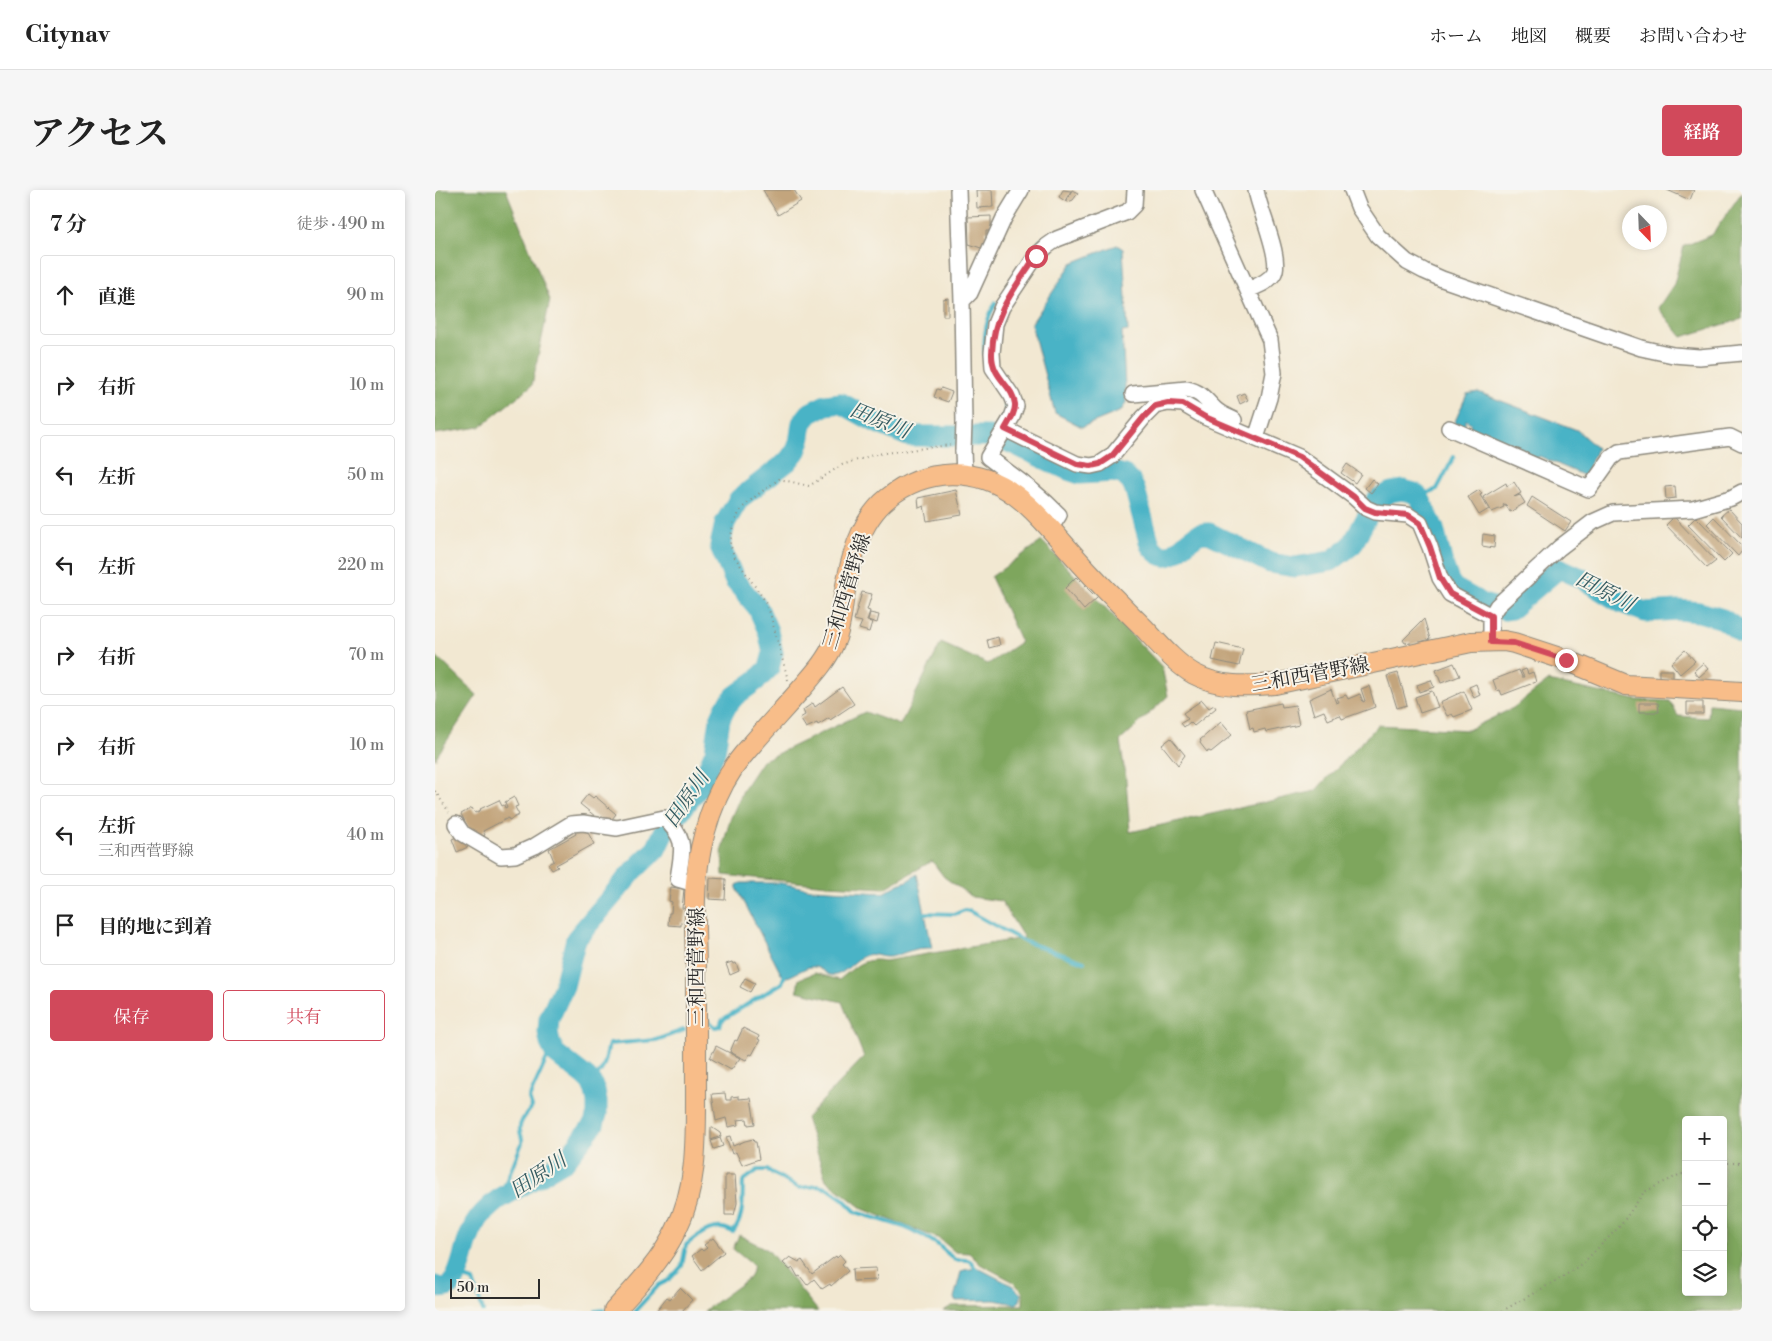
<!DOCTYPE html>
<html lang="ja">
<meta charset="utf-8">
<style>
body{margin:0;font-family:"Libre Bodoni","Noto Serif JP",serif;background:#f6f6f6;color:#222}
.controls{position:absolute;right:15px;bottom:15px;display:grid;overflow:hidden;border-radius:5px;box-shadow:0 2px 8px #0003}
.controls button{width:45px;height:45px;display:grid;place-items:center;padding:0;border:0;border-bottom:1px solid #e0e0e0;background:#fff;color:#222;font:25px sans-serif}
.compass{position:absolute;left:1187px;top:15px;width:45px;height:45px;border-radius:50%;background:#fff;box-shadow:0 2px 8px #0003;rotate:157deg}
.scale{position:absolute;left:15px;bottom:12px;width:90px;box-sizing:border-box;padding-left:5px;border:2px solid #2b2b2b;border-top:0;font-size:14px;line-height:18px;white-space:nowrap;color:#2b2b2b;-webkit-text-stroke:4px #f7f3e8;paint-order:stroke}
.stop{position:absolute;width:15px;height:15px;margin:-11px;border:4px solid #d1495b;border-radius:50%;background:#fff}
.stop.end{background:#d1495b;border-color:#fff;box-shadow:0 1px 5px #0008}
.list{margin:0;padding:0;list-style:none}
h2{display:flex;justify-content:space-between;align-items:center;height:65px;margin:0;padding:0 20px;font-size:21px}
h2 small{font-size:16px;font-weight:400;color:#767676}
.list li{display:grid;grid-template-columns:32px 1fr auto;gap:15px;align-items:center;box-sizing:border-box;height:80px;margin:0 10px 10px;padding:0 10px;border:1px solid #e0e0e0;border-radius:5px}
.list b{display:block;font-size:19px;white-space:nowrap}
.list p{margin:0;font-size:16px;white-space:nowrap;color:#767676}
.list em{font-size:16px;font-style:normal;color:#767676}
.actions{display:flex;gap:10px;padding:15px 20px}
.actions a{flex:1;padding:11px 0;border:1px solid #d1495b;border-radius:5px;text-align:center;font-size:18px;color:#d1495b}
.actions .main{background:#d1495b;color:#fff}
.icon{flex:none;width:28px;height:28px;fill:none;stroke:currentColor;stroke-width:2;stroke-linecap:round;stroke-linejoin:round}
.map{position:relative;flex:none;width:1307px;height:1121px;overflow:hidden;border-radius:5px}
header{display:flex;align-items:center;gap:30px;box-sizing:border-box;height:70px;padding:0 25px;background:#fff;border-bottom:1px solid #e0e0e0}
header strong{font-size:24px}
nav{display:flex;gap:28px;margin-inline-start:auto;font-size:18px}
.intro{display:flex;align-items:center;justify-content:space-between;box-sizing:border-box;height:120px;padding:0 30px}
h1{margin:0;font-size:35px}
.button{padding:12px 22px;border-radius:5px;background:#d1495b;color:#fff;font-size:18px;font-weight:700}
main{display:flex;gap:30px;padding:0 30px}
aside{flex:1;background:#fff;border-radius:5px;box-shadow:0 2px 8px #0003}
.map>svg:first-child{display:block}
</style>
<header>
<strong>Citynav</strong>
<nav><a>ホーム</a><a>地図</a><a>概要</a><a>お問い合わせ</a></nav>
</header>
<div class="intro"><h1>アクセス</h1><a class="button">経路</a></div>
<main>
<aside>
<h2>7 分<small>徒歩 · 490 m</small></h2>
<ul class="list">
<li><svg class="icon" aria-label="ahead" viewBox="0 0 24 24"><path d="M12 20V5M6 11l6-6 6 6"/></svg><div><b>直進</b></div><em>90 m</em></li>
<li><svg class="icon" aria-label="right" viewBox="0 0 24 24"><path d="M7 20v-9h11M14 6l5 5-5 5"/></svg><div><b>右折</b></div><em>10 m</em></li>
<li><svg class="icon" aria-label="left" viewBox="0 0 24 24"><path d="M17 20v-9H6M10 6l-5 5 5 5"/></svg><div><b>左折</b></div><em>50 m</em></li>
<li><svg class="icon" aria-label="left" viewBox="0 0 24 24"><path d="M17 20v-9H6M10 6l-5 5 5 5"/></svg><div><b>左折</b></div><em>220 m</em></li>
<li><svg class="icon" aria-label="right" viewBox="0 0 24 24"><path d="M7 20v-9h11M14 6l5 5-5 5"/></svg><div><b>右折</b></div><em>70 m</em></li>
<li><svg class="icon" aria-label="right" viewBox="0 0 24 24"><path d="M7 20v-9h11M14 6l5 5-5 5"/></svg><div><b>右折</b></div><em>10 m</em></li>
<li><svg class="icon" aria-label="left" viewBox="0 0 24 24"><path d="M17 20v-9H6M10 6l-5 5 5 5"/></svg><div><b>左折</b><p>三和西菅野線</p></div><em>40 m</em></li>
<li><svg class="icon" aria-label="arrive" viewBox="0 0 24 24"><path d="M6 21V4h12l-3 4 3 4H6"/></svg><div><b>目的地に到着</b></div></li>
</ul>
<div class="actions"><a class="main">保存</a><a>共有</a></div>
</aside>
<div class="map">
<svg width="1307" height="1121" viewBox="0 0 1307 1121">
<rect width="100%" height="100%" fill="#f7f3e8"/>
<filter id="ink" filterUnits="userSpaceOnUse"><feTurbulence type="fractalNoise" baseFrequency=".02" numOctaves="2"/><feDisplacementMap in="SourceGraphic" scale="10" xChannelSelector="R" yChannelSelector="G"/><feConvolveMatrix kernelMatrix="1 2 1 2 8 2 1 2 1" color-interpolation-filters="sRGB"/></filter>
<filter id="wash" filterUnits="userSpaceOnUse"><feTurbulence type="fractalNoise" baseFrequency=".0096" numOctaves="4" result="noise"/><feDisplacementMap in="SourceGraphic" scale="20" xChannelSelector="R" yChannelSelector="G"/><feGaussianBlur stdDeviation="1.12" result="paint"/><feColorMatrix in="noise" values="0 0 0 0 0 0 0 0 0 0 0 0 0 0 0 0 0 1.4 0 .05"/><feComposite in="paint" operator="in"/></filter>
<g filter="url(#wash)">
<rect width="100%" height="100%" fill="#f2e8d2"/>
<path fill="#7ea65d" stroke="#546844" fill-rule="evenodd" d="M0,0H71L115,110L97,195L45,237L0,244Z
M1307,2V129L1247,147L1223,118L1239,94L1249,56L1277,45Z
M607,351L727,477L733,506L685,551L691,590L695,642L880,601L943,535L1033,540L1078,518L1113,491L1201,510L1235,511L1243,526L1273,528L1274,514L1307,517V1121H508L517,1116L588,1115V1102L577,1091L545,1074L534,1063L520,1062L505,1049L428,1019L391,990L371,928L429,867L407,812L362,801L364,789L380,783L404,790C421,776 428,767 450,771L589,748L566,711L537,707L509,687L497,671L450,698L393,695L288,685L287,659L295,630L309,598L327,571L430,522L465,535L506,453L553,474L586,452L556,387ZM1251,930H1288V1102H1251Z
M0,465L42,505L0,569Z
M304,1045L333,1060L383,1121H269L314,1088L319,1076L298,1059Z"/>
<path fill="#48b3c6" stroke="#3a6f78" d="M682,55L688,59L693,141L687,142L691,213L686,221L647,237L620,223L596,134L637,73Z
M1043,202L1142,240L1162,258L1150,286L1104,266L1101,271L1031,242L1036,233L1031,230L1028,240L1018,236L1032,204Z
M482,684L497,758C491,758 483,758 478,760C469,762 461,767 452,767C444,767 437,762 429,766C419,770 412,782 401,785C391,787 389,779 380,777C371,775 361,785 352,787L346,784L302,698V695L306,693H346L376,699L448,703L466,693L473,691Z
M543,1078L578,1096L586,1104L585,1111L581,1114L559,1110L520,1111L519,1108L526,1082L529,1080Z"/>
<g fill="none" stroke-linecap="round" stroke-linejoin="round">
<path stroke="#48b3c6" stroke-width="4" d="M597,60L606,50L615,46
M551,176C548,155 549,131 561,113
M554,185L570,212L571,221L566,232
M984,307L1002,299L1019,267
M486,723L520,724L530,720L534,721L588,751L649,772
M273,830L280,837L285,836L287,830L347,793L351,781
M156,892C172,877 169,873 174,854L221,850L249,840
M64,1009L87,953C88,946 85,946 85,940C83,932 93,923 97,917L94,908L117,857
M23,1086L38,1091L48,1121
M161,1121L169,1120
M200,1121L224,1095L234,1090L247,1076L251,1055C265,1044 279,1031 298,1042C310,1027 307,1009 308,991L323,980H332L364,998L383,996L394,999L408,1009L421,1022L469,1037L489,1046L502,1054L520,1070C535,1069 536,1069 542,1082"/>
<path stroke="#48b3c6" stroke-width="21" d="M0,1096C21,1106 26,1072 30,1060C32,1052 36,1042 40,1034C45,1025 55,1016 64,1009L130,971L159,934L162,924V912L160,901L156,892L151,887L120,863L115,853L113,842L114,829L129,796L141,749L199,680L221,659L230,640L264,598L280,562L285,529L290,518L300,506L322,490L334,478L338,463L333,441L323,418L300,391L285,356L290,333L304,309L352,272L361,261L364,253L367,233L375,223L391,215L406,213L442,233L473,246H555L574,252L633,280L645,284L679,282L689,285L696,292L700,300L715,355C734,381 744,355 762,345C765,343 769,343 774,343L835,373L860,377L896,371L917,355L941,310L956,302L968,300L979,303L984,307L999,339L1008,374L1014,391L1019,398L1048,414L1069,420L1076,419L1124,378L1146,388L1187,413L1210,422L1243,420L1264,422L1288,429L1307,443"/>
</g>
<g id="blocks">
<path fill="#c3a57d" d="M328,0H359L366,11L343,25Z
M541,0H557L558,17L542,18Z
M628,0L636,1L630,11L624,7Z
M637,0L643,3L638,10L633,12L631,11Z
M1232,0H1259L1255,10Z
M556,26V41H551V54L549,59L534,54L533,27Z
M513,108V126H508V109Z
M506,198L517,202L513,212L499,207L502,199L505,200Z
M809,203L813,210L805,214L802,206Z
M912,274L926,284L920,293L906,283Z
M937,289L943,294L936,303L930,298Z
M1079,292L1086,303L1079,307L1085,305L1090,313L1075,322L1070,314L1068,315L1069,317L1057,322L1048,307L1071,293L1072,296Z
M1240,296L1241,308L1231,309L1230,297Z
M521,300L527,325L492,331L489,316L484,318L483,308Z
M1044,300L1047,304L1045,305L1054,319L1044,325L1033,307Z
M1097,307L1136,332L1130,341L1092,316Z
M1294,319L1307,333V348L1286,326Z
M1239,327L1281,371L1272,378L1231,335Z
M1261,327L1297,364L1289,372L1253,335Z
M1279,327L1307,356V361L1303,366L1272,334Z
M1048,344L1060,346L1059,358L1047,356Z
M641,387L662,408L649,420L630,398Z
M427,402L437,404L432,420L435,421L432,431L437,432L434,442L424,439L427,432L419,430Z
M435,423L444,425L442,433L433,430Z
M989,429L995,449L975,455V452L970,453L968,450Z
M563,447L565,455L554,458L552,450Z
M781,453L808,459L804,476L777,470Z
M1250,460L1260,471L1245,484L1236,473Z
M1019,473L1025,486L1006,493L1001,480Z
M1268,473L1273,479L1264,487L1259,481Z
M1091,479L1093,484L1098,482L1101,492L1067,505L1065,500L1062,501L1058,490L1084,480L1087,487H1089L1086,481Z
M1224,480H1238V489L1224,488Z
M963,483L972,515L962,518L952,486Z
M996,490L999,497L984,502L982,495Z
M1041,494L1045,505L1039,508L1034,497Z
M934,496L940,517L907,529L905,525L893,530L889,521L879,525L874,509L896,499L901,513L904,512L902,508L911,505L913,509L925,504L928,512L930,511L926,499Z
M407,497L419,514L395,530L394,528L383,535L382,533L371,538L365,528L370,525L368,520L378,513L380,517Z
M997,501L1003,517L985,523L980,507Z
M1029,501L1037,520L1019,527L1017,524L1012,526L1005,512Z
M767,510L774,518L779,515L781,518L759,536L755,532L749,537L746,533L753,529L748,523Z
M1252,512H1268V524H1252Z
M846,513L847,517L860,515L864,535L831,542L830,539L819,542L818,538L815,539L811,520Z
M1204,513H1223L1224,522H1204Z
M786,532L797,545L776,562L774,561L772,562L765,553L766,551L765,550Z
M736,548L750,565L743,575L727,555Z
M153,604L158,608L160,606L181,624L173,634L166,631L145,614Z
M79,607L83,616L80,617L84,625L74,630L73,628L48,641L50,645L43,649L37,645L26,624L37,618L40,623L46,620L45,619L64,610L67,616L69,615L70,618L72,617L70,612Z
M144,637L147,641L151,639L159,654L121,675L123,677L117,680L113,674L119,671L114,659L141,644L139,640Z
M28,644L33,657L22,662L17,649Z
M275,688L291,689L290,710L274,709Z
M236,697L249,699L247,718L251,719L249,733L246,732V736L233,735L234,723H236L237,712L234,711Z
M297,772L298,774L301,773L304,781L295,785L291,774Z
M310,788L320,793L315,802L305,797Z
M308,838L324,846L323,849L325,850L317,865L315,864L311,870L295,862L300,850L302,851Z
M281,856L305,868L296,880L275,868Z
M290,903L291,910H296V907L304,906V909L316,908L320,934L313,935L312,929L302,930L303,935L293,937L291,928L281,931L277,904Z
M276,937L285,943L286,946L276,950Z
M295,946L298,956L310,951L318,949L319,952H321L324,969L307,975L301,962L297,964L291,947Z
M285,948L288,956L279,959L276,951Z
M290,985H300L302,1013L299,1025H290Z
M278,1048L289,1062L267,1080L257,1066L266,1059L268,1061L272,1058L269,1055Z
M405,1065L410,1071L407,1074L413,1081L396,1096L395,1094L387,1099L379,1089L372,1095L365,1086L363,1087L358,1078L355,1080L348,1073L355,1067L364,1072L367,1070L377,1084L401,1066L402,1068Z
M441,1078L442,1090L418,1091L417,1079Z
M245,1098L257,1110L247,1121H221L232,1107L235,1109Z"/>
</g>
</g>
<g filter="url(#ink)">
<use href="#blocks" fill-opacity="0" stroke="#8e8a7e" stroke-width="1"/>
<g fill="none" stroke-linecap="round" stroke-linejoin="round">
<g stroke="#8e8a7e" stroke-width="18">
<path id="minor" d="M523,0L527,111L529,233
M768,0L835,150L839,183L834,208L821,248
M917,0L924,18L943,46L972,72L989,81L1007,89L1206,158L1238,165L1264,167L1307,163
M813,100C822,96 834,92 839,83C847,68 824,20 821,0
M527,111L535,103L569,28L586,0
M698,204L752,199C767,202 771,211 781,220C787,225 793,227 799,230
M1014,238L1154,299L1176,268L1184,262L1295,247L1307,253
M570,239L642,274L656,276L665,274L677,266L709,227L720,216L733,213L748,214L770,227L864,267L919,307L931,318L940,322L973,325L985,333L995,357L1005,388L1015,404L1056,426
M528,260L529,285
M615,339L624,325C601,301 579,287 553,267L577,227L581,216L577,206L558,178L557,163L560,134L567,117L601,66L612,56L622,49L692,22L699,15L700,0
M1056,452V426L1062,416L1124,358L1158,332L1178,323L1258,319L1296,308L1307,302
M21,634L27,643L66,666L80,665L100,656L136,634L148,633L182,638L229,628C253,650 247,659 243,689L260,694"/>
</g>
<g stroke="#8e8a7e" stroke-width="22">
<path id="major" d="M179,1121C202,1096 226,1071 241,1040C261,1000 261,955 261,912C261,868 261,825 261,781C261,752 258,720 261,692C265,648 279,599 308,565C327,542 348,520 367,498C379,484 392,470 399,453C406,439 406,422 409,406C415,372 424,331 453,308C490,278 541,276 580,305C603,322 622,347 642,369C663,393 686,415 709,438C723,453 741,474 759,484C785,498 812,496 840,494L1036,452L1069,451L1079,453L1131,470L1191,495L1307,502"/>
</g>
<path stroke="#8e8a7e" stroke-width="2" stroke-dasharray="1 4" stroke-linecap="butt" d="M353,490L335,423L328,408L299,366L295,354L298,334L307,318L322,305L344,289L374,296L407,275L441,264L515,255
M0,601L14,622
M1288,973H1307
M1067,1121L1128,1087L1149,1072L1186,1035L1209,1002L1246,984H1251"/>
<use href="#minor" stroke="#fff" stroke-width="15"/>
<use href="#major" stroke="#f8bd89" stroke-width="20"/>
<g stroke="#8e8a7e" stroke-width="18" stroke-linecap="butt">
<path id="minor-bridge" d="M528,260L529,233"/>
</g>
<use href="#minor-bridge" stroke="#fff" stroke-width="15"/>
</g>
</g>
<g fill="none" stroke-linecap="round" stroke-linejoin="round" filter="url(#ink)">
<path stroke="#d1495b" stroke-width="6" d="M601,66C580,98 558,123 557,163C556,188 578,195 580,214C581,222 574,232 570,239L642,274L656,276L665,274L677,266L709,227L720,216L733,213L748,214L770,227L864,267L919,307L930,318L940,322L973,325L985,333L995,357L1005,388L1015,404L1056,426V452L1079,453L1131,470"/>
</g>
<g text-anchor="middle" stroke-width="4" stroke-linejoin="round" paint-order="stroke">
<g font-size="20" fill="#2b2b2b" stroke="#f7f3e8">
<text transform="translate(411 401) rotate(-73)" y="7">三和西菅野線</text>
<text transform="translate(875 484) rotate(-10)" y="7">三和西菅野線</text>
<text transform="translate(261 777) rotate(-90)" y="7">三和西菅野線</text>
</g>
<g font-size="21" font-style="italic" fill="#355b61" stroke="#f7f3e8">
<text transform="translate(445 230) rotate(22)" y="7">田原川</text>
<text transform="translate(1170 401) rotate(27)" y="7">田原川</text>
<text transform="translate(251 609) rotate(-56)" y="7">田原川</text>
<text transform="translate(103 985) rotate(-34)" y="7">田原川</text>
</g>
</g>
</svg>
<div class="controls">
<button>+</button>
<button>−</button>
<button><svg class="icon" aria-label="locate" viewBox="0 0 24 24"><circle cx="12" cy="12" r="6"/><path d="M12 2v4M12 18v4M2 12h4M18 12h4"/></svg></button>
<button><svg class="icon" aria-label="layers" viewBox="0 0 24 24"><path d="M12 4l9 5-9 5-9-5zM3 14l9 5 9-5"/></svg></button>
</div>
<svg class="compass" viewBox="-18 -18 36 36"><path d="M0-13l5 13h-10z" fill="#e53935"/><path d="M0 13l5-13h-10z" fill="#767676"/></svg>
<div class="scale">50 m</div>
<div class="stop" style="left:601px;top:66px"></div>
<div class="stop end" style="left:1131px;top:470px"></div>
</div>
</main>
